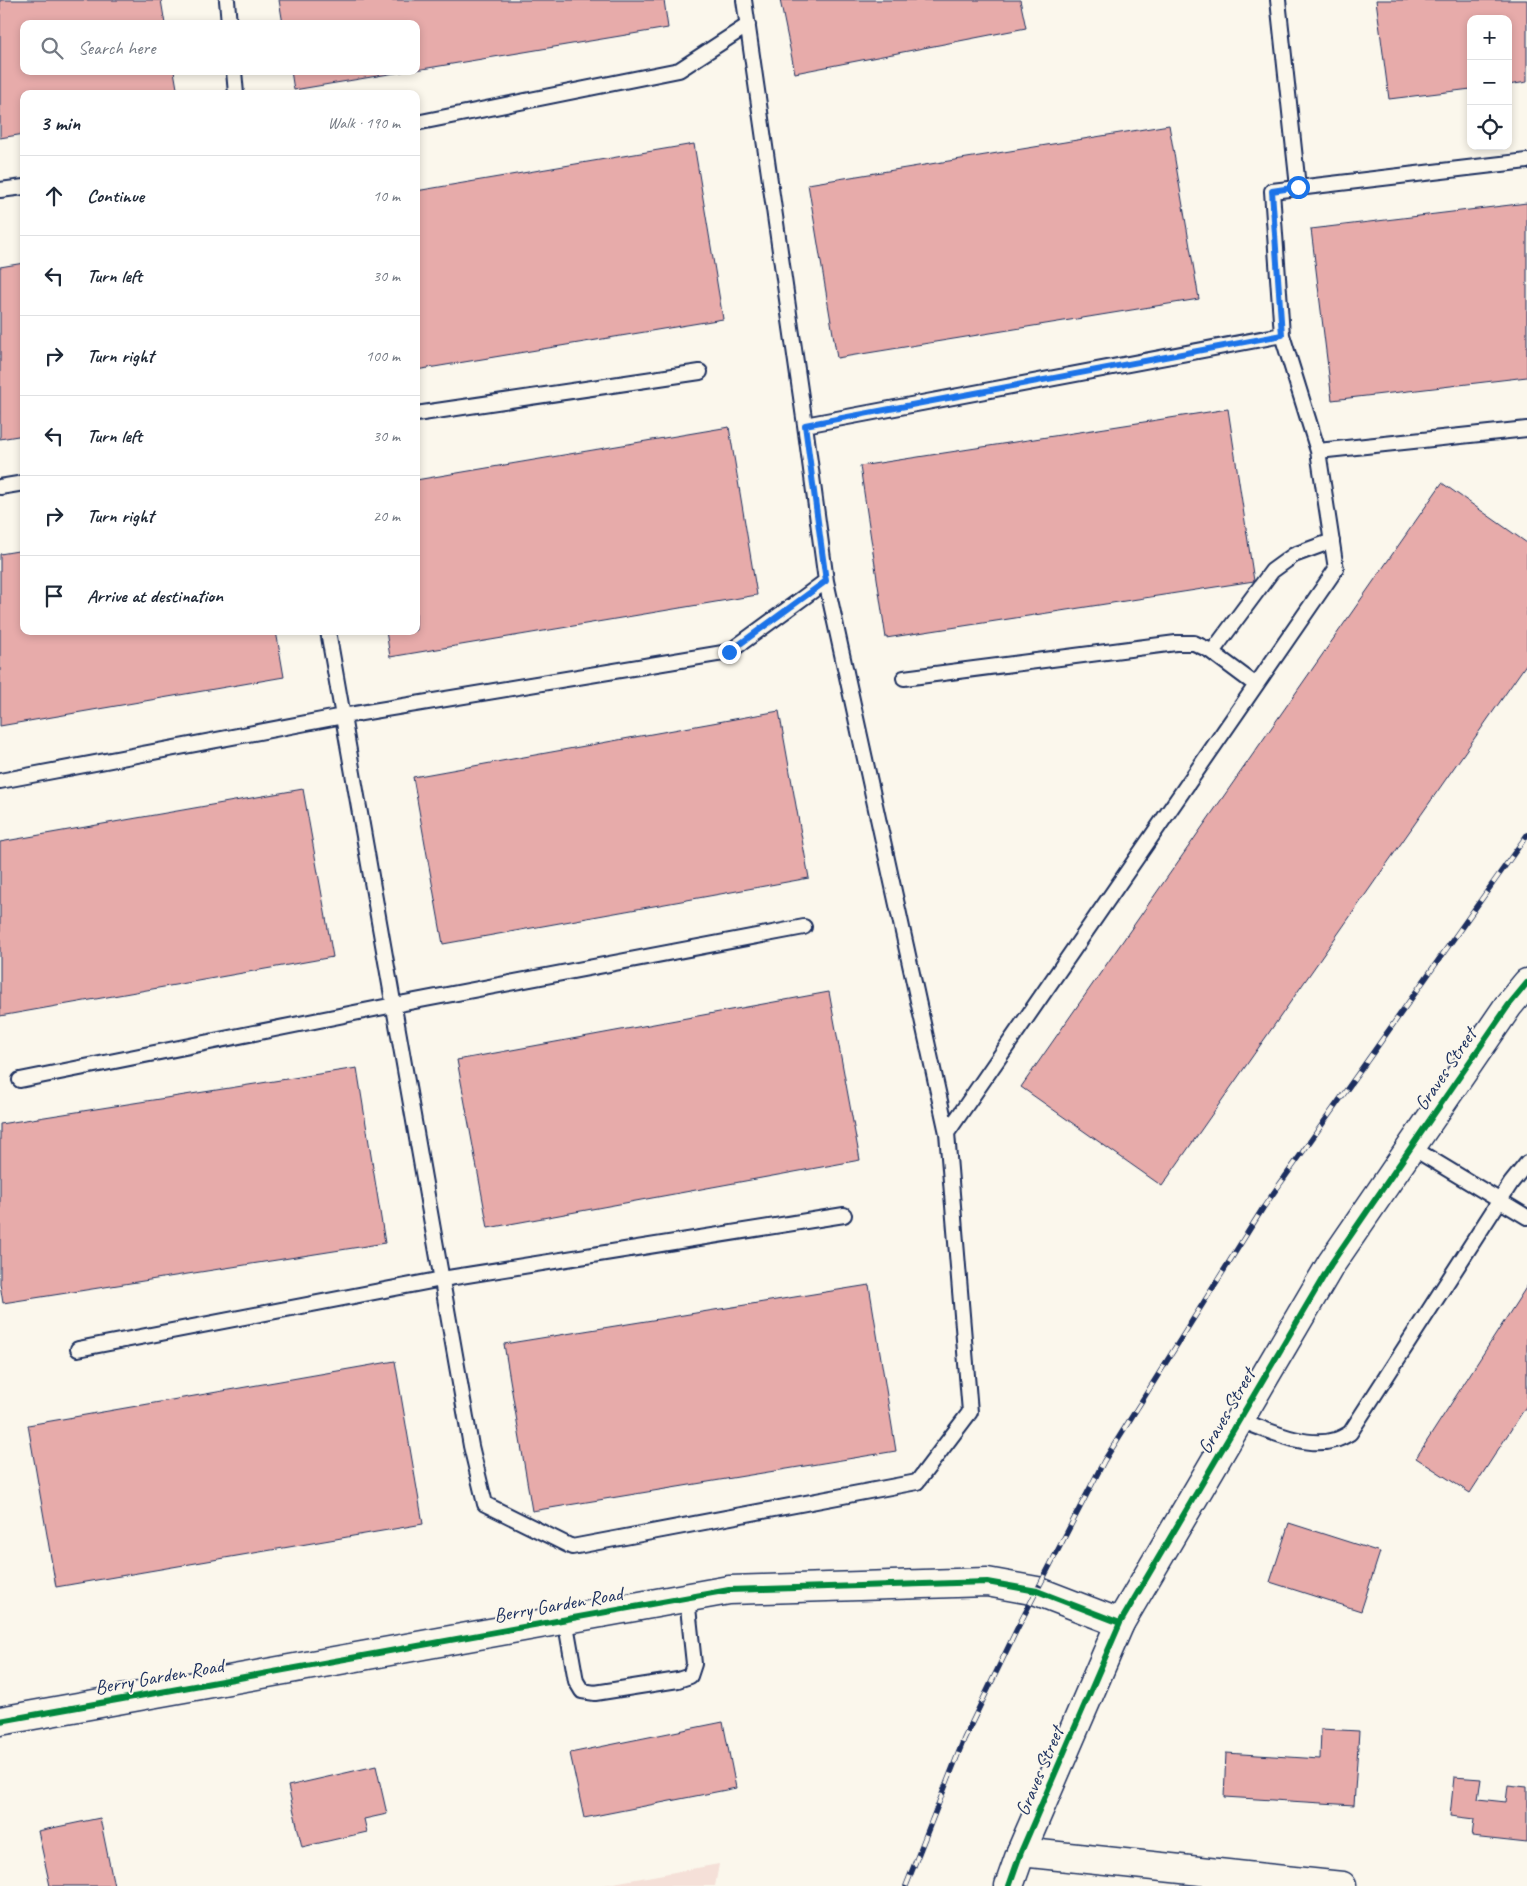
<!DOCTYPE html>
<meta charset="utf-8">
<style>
body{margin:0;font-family:Caveat,sans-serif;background:#f6f6f7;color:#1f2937}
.controls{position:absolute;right:15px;top:15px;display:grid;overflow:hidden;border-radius:10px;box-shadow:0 2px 8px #0003}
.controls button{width:45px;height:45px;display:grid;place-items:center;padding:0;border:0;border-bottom:1px solid #e0e1e3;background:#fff;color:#1f2937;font:25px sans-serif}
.stop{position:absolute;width:15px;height:15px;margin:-11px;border:4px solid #1a73e8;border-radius:50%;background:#fff}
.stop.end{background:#1a73e8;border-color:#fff;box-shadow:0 1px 5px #0008}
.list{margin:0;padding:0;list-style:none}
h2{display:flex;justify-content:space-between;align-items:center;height:65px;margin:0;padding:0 20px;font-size:21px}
h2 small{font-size:16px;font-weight:400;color:#747a83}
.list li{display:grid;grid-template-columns:32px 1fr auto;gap:15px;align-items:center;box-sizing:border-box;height:80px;padding:0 20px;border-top:1px solid #e0e1e3}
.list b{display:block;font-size:19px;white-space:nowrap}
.list em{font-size:16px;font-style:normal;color:#747a83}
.icon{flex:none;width:28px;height:28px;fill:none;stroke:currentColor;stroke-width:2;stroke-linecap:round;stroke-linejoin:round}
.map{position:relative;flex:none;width:1527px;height:1886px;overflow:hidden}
.search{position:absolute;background:#fff;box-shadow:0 2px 8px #0003;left:20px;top:20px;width:400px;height:55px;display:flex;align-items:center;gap:12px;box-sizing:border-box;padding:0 18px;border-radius:10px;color:#747a83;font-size:19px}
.panel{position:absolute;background:#fff;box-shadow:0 2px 8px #0003;left:20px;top:90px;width:400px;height:545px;border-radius:10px}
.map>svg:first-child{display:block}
</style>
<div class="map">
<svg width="1527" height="1886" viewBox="0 0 1527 1886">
<rect width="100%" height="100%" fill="#fbf7ec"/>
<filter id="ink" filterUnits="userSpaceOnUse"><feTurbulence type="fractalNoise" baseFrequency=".02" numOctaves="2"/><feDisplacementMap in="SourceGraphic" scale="10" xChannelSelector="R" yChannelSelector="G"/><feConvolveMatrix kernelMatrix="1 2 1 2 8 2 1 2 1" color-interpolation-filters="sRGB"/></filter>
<g filter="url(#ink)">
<path fill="#f5e0d8" d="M719,1864L715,1886H597Z"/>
<path fill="#e7abaa" stroke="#1b2f5e" d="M0,0H161L165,24H24V71H174L178,94H24V134L0,138Z
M279,0H664L668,28L416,70V24H283Z
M780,0H1020L1026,28L795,73Z
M1376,0H1527V82L1508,85V19H1471V89L1389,99Z
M291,71H407L294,90Z
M1169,125L1199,299L837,358L808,184Z
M694,144L723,319L416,370V191Z
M1527,203V377L1332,400L1311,229Z
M24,263V435L0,439V267Z
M1228,409L1254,581L886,638L860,466Z
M729,427L757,595L390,657L386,631H416V480Z
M1442,483L1527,543V663L1162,1186L1021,1087Z
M24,550V631H276L284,677L0,726V554Z
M779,711L809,878L443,944L413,777Z
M303,789L333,957L0,1016V842Z
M829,992L860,1160L488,1228L457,1060Z
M357,1068L385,1243L3,1303L0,1284V1124Z
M869,1285L896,1451L532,1511L504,1344Z
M1527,1286V1405L1470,1493L1416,1458Z
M395,1361L423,1524L56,1587L28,1425Z
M1289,1523L1380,1552L1361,1611L1270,1582Z
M723,1722L736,1788L584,1818L570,1753Z
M1321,1729L1359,1731L1354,1805L1224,1797L1226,1753L1320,1759Z
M376,1766L387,1814L364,1819L367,1832L302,1847L288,1786Z
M1454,1777L1481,1779L1478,1799L1506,1802L1508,1785L1527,1787V1843L1472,1837L1474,1819L1450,1816Z
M100,1818L114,1886H50L38,1831Z"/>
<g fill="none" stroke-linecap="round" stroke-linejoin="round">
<g stroke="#1b2f5e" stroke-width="18">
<path id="lane" d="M227,0L229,24
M1278,0L1298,187
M234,71L236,94
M416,123L679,70L748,25
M0,190L24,187
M416,414L700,372
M805,425L1282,335
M1318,451L1527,429
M0,487L24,483
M328,631L471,1446L485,1504L572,1547L917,1482L970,1412L947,1133L826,581L805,425L744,0
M1212,652L1272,571L1294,555L1332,541
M904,678L1176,643H1194L1209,650L1256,685
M0,781L343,716L729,652L826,581
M20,1080L394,1005L804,927
M947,1133L1336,569L1318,451L1282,335L1272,191L1527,161
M1411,1147L1527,1217
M78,1349L442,1279L844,1215
M1240,1420C1267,1430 1306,1449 1335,1440C1340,1439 1345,1436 1350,1433L1511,1183L1527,1163
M565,1619L576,1681L582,1691L595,1693L678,1680L690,1676L694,1664L687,1598"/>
</g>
<g stroke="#1b2f5e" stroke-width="31">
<path id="street" d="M0,1721L729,1590L987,1582L1037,1591L1120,1623
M1021,1852L1342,1886"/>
</g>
<g stroke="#1b2f5e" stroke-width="31">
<path id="secondary" d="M1009,1886L1021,1852L1120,1623L1331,1264L1508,1006L1527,983"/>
</g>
<use href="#lane" stroke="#fbf7ec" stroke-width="14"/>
<use href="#street" stroke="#fbf7ec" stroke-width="28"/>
<use href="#secondary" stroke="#fbf7ec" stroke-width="28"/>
<g stroke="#1b2f5e" stroke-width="5.5">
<path id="rail" d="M906,1886L964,1739L1017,1629L1104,1461L1263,1208L1527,835"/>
</g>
<use href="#rail" stroke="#fbf7ec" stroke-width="4" stroke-dasharray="11" stroke-linecap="butt"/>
<g stroke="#fbf7ec" stroke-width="9">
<path id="cycleway" d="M0,1721L729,1590L987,1582L1037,1591L1120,1623
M1009,1886L1021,1852L1120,1623L1331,1264L1508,1006L1527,983"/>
</g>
<use href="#cycleway" stroke="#00873e" stroke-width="6"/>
</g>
</g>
<g fill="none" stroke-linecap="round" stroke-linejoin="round" filter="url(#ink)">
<path stroke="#1a73e8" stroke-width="6" d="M729,652L826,581L805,425L1282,335L1272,191L1298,187"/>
</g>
<g text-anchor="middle" stroke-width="4" stroke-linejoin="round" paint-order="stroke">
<g font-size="20" fill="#1b2f5e" stroke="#fbf7ec">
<text transform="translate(1445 1069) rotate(-56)" y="7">Graves Street</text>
<text transform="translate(1226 1411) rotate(-60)" y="7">Graves Street</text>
<text transform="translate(558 1604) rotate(-10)" y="7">Berry Garden Road</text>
<text transform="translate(159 1676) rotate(-10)" y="7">Berry Garden Road</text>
<text transform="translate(1039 1771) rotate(-67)" y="7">Graves Street</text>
</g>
</g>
</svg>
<div class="controls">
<button>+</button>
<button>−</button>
<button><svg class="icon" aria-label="locate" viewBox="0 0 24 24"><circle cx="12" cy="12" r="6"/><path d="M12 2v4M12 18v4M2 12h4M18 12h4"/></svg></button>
</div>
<div class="stop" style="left:1298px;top:187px"></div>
<div class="stop end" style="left:729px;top:652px"></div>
<div class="search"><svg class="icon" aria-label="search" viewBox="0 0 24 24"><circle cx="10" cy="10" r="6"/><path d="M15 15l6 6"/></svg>Search here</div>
<section class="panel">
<h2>3 min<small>Walk · 190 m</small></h2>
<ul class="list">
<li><svg class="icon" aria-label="ahead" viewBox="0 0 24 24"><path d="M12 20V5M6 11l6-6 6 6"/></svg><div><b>Continue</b></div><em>10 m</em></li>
<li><svg class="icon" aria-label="left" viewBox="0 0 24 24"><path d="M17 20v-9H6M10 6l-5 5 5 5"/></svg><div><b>Turn left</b></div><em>30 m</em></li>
<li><svg class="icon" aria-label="right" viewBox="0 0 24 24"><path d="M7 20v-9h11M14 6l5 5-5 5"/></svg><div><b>Turn right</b></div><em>100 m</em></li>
<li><svg class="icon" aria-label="left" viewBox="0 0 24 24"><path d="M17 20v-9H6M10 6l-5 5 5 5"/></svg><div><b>Turn left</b></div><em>30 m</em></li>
<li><svg class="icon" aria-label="right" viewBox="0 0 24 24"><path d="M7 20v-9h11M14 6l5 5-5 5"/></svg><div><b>Turn right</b></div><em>20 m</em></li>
<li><svg class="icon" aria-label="arrive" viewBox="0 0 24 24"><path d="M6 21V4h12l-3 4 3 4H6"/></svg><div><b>Arrive at destination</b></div></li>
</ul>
</section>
</div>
